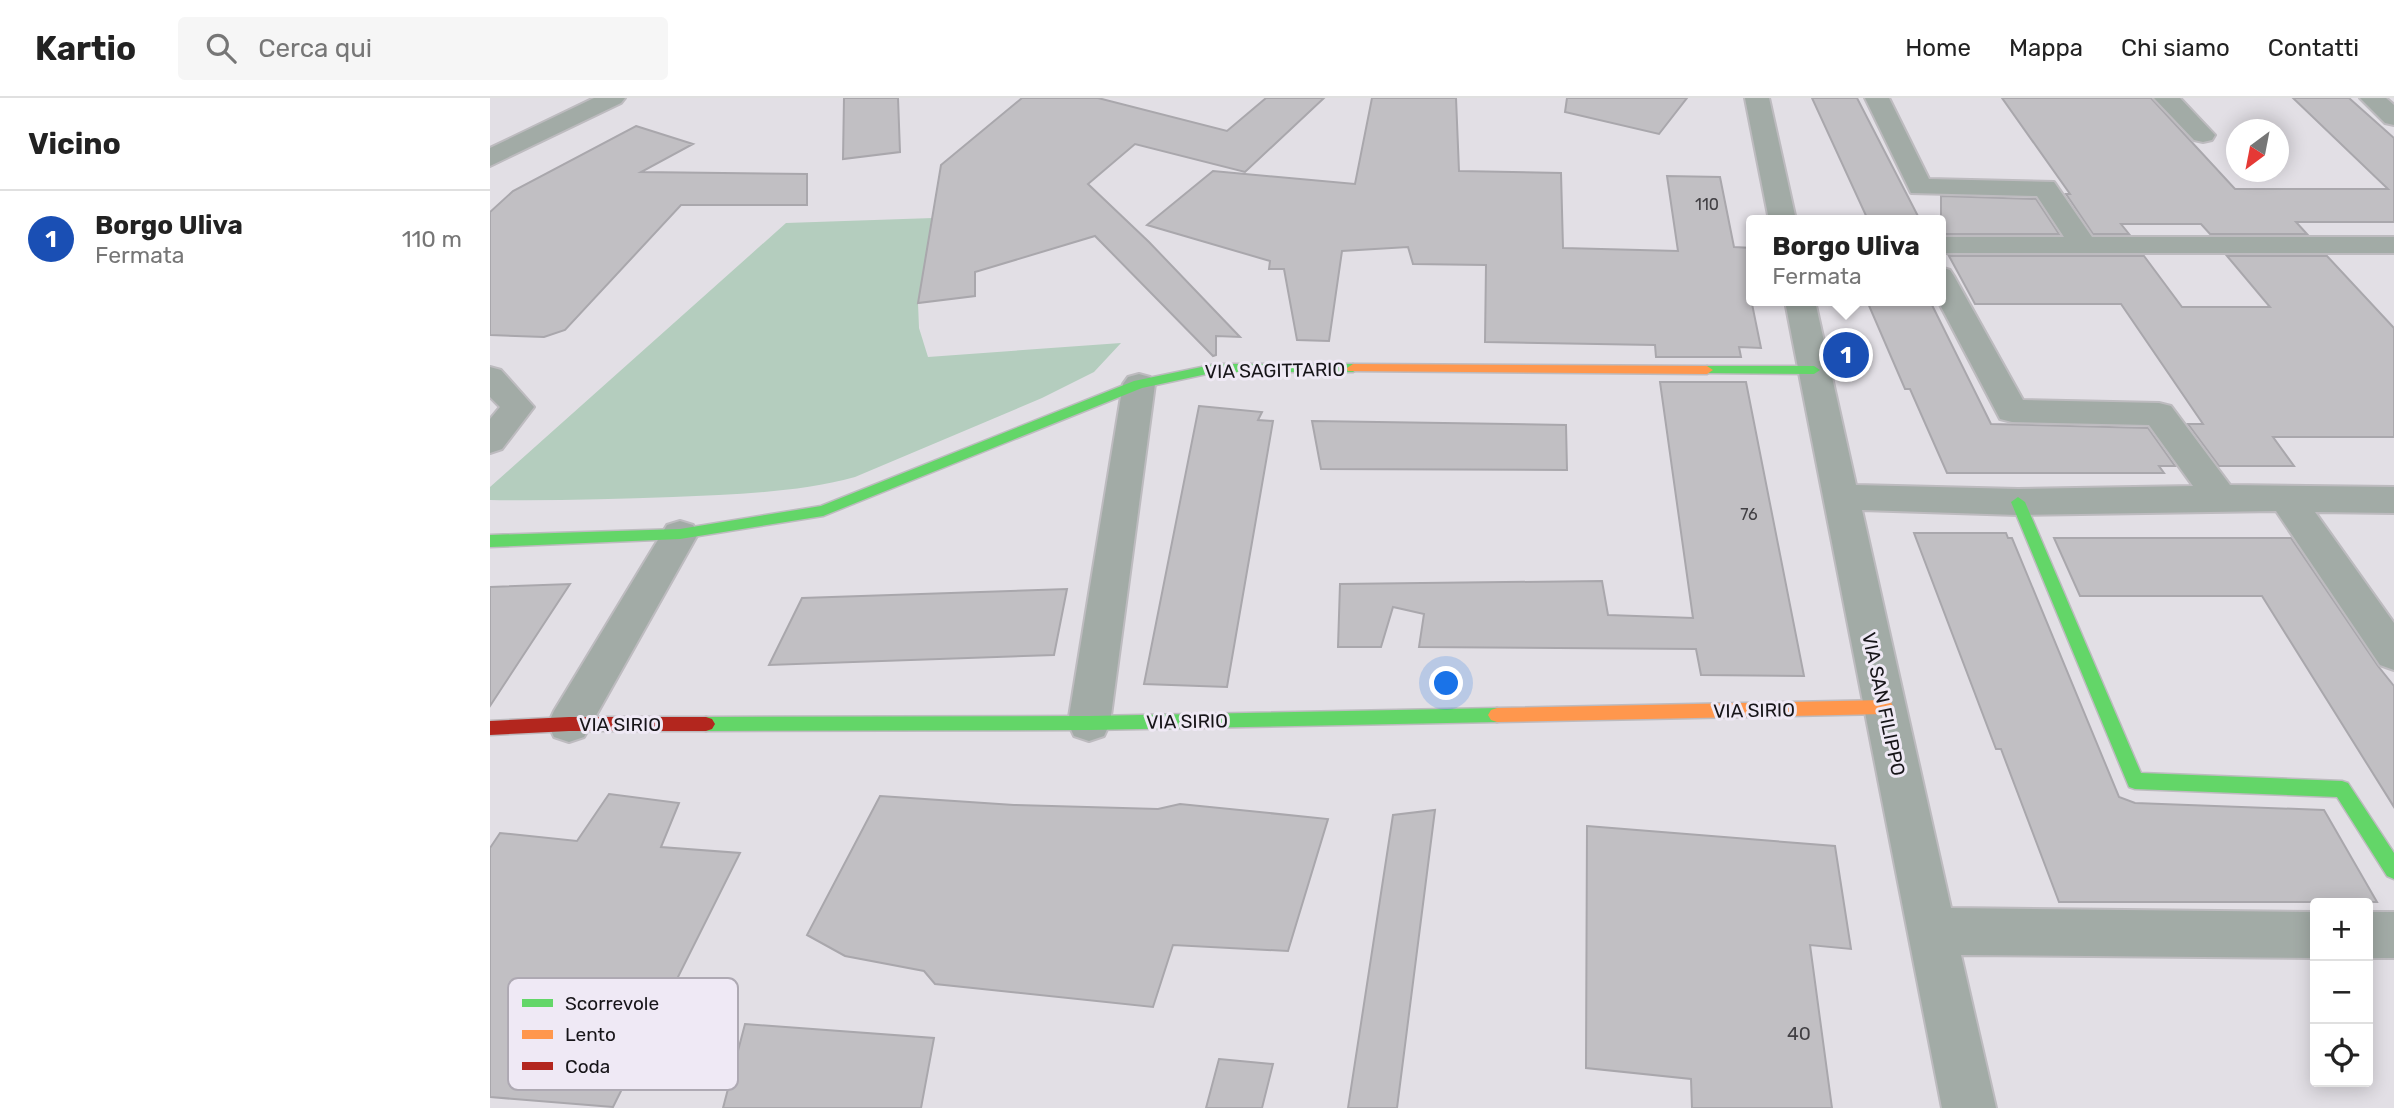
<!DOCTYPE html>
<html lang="it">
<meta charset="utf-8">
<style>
body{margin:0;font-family:Rubik,sans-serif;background:#f6f6f6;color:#222}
.controls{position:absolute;right:21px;bottom:21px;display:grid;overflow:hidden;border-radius:7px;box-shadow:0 4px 18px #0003}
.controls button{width:63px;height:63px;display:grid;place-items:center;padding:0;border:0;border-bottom:2px solid #e0e0e0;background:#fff;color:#222;font:35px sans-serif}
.compass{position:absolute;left:1736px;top:21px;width:63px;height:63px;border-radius:50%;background:#fff;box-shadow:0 4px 18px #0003;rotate:212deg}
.you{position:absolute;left:957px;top:586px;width:24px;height:24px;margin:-18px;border:5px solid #fff;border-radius:50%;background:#1a73e8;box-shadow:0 0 0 10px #1a73e833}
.badge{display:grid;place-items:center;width:46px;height:46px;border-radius:50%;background:#5e5c60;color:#fff;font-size:23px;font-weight:700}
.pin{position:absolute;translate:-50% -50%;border:4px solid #fff;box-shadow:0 2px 7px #0006}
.popup{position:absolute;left:1256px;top:117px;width:200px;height:91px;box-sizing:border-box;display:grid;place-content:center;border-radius:7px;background:#fff;filter:drop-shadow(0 2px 5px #0005);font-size:23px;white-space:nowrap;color:#767676}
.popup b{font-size:26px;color:#222}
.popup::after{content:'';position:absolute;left:50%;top:100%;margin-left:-14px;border:14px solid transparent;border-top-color:#fff}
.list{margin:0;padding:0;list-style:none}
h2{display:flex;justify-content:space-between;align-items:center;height:91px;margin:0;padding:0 28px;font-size:30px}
h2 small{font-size:23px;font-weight:400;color:#767676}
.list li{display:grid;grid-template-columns:46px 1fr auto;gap:21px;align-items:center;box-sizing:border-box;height:98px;padding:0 28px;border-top:2px solid #e0e0e0}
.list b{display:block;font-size:26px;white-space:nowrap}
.list p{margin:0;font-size:23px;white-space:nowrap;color:#767676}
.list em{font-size:23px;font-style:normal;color:#767676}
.icon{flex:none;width:38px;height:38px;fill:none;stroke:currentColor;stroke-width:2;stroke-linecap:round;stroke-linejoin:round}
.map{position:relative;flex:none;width:1904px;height:1010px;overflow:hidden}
header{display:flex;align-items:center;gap:42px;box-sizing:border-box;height:98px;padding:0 35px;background:#fff;border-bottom:2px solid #e0e0e0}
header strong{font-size:33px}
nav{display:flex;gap:38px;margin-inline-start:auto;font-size:24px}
.search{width:490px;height:63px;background:#f6f6f6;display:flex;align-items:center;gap:18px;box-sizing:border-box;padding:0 24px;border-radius:7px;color:#767676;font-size:26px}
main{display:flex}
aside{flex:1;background:#fff}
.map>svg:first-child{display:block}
</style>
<header>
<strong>Kartio</strong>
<div class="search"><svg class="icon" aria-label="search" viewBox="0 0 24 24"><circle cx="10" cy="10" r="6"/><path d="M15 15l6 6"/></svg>Cerca qui</div>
<nav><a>Home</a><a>Mappa</a><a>Chi siamo</a><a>Contatti</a></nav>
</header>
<main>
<aside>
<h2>Vicino<small></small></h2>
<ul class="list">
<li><span class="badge" style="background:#1a4fb4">1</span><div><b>Borgo Uliva</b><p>Fermata</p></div><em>110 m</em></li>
</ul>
</aside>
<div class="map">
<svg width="1904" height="1010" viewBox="0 0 1904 1010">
<rect width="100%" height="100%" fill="#e2dfe5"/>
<path fill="#b4cdbe" d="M443,120L428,205L429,230L438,259L631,245L604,274L552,300L365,379C306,395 245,396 183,399C122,401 61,403 0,402V389L296,125Z"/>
<path fill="#c1bfc3" stroke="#a9a7ac" stroke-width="2" d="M354,0H408L410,54L353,61Z
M532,0H608L737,33L776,0H834L755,74L645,46L598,86L659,144L750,239L726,238V257L723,258L605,138L485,174V198L428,205L451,67Z
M882,0H966L969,73L1071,75L1073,150L1188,153L1177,78L1230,79L1244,149L1262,150V206L1271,250L1249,249L1251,259H1166L1165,247L995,244L996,167L923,166L918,149L852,153L839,243L807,242L794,171H779L780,163L657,127L723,73L865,86Z
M1077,0H1197L1169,36L1075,14Z
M1322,0H1367L1430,122H1378Z
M1512,0H1661L1745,91H1898L1803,0H1859L1904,40V124H1806L1817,136H1720L1711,126H1631L1639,136H1603L1576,96H1580Z
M146,28L203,46L151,74L317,76V107H191L75,232L54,239L0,237V114L23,93Z
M1451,98L1546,101L1569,136H1451Z
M1459,158H1654L1692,209H1780L1737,158H1837L1904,230V339H1783L1804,368H1729L1698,326H1713L1631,206H1485Z
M1377,203H1440L1501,326L1658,330L1685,368H1669L1674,375H1457L1420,291H1415Z
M1170,284H1256L1314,578L1211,577L1206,551L929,549L934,516L903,509L891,549H848L850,486L1112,483L1118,517L1203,520Z
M709,308L772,314L768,322L783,323L737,589L654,586Z
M822,323L1076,327L1077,372L831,371Z
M1424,435H1516L1518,440H1522L1629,699L1645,705L1834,712L1887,804H1569L1511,651H1506Z
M1564,440H1801L1888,568L1904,588V709L1772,498H1590Z
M80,486L0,608V489Z
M577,491L564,557L279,567L312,500Z
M119,696L189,705L171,749L250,755L123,1009L0,999V750L10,735L87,743Z
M390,698L524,707L668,711L690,706L838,721L798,853L683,847L663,909L445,886L434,873L355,858L317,837Z
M945,712L907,1010H858L903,717Z
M1097,728L1345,748L1361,851L1320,847L1342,1010H1202L1201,981L1096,970Z
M255,926L444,940L431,1010H233Z
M729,961L783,966L772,1010H716Z"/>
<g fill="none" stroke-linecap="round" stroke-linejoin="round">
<g stroke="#bdbbbf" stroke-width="4">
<path id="street" d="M104,0H135L131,5L0,68V50Z
M1255,0H1279L1306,122H1279Z
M1375,0H1399L1439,81L1564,84L1602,139H1904V155H1450V139H1574L1547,98L1421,95Z
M1664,0H1690L1725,37L1722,42L1713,44L1704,42Z
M1870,0H1896L1904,7V27L1895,25Z
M1450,169L1460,172L1464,178L1533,302L1669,305L1681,308L1740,387L1904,389V415L1825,414L1904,525V572L1890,567L1786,413L1528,417L1372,412L1461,810L1825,814V860L1471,857L1506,1010H1452L1295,203H1325L1366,387L1528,391L1703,388L1659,327L1522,324L1510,321L1448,203H1450Z
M0,269L11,272L44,309L12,351L0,355V321L10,309L0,299Z
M649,276L660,279L665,286L620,625L614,638L599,643L584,638L578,625L633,286L638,279Z
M190,423L203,427L208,436L94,639L79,644L64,639L58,626L64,613L177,427Z
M1878,814H1904V860H1878Z"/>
</g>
<g stroke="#bdbbbf" stroke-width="3">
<path id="fast" d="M726,266H863L869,270L863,274H726L652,290L333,418L190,441L0,449V437L190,431L331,408L644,283Z
M1217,268H1324L1330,272L1324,276L1212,275L1211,272Z
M1528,399L1535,404L1651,675L1852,683L1858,685L1904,755V781L1897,778L1847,699L1645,691L1639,689L1521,404Z
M1007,610L1013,612L1016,617L1013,622L1007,624L599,632L216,633L210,631L207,626L210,621L216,619L599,618Z"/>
</g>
<g stroke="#bdbbbf" stroke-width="3">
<path id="slow" d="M863,266L1217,268L1223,272L1217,276L858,273L857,270Z
M1395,602L1401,604L1403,609L1401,614L1395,616L1007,624L1001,622L998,617L1001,612L1007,610Z"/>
</g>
<g stroke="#bdbbbf" stroke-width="3">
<path id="jam" d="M79,619H216L222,621L225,626L222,631L216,633H79L0,637V623Z"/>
</g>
<use href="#street" fill="#a2aba6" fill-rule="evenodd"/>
<use href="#fast" fill="#63d668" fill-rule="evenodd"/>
<use href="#slow" fill="#ff974d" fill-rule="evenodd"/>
<use href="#jam" fill="#b3261e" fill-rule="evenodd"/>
</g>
<g text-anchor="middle" stroke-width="6" stroke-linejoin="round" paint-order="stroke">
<g font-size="16" fill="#424044">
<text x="1217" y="112">110</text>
<text x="1259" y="422">76</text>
</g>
<g font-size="19" fill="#171519" stroke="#efe9f5">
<text transform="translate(785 272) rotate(-1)" y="7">VIA SAGITTARIO</text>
<text transform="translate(1394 606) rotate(78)" y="7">VIA SAN FILIPPO</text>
<text transform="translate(1264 612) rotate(-1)" y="7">VIA SIRIO</text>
<text transform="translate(697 623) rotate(-1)" y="7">VIA SIRIO</text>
<text x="130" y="633">VIA SIRIO</text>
</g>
<g font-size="19" fill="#424044">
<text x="1309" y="942">40</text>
</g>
</g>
<rect x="18" y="880" width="230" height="112" rx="10" fill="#efe9f5" stroke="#aea9b3" stroke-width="2"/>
<rect x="32" y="901" width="31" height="8" fill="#63d668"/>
<rect x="32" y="932" width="31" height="9" fill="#ff974d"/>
<rect x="32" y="964" width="31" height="8" fill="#b3261e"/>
<g font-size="19" fill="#171519">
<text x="75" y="912">Scorrevole</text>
<text x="75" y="943">Lento</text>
<text x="75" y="975">Coda</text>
</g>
</svg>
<div class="controls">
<button>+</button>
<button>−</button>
<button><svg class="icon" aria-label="locate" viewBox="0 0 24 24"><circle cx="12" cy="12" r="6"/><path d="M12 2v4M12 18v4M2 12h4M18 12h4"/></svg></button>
</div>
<svg class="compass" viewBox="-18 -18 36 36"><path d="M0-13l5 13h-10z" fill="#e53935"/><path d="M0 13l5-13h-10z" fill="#767676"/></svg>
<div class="you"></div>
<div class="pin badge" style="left:1356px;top:257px;background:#1a4fb4">1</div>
<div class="popup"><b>Borgo Uliva</b>Fermata</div>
</div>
</main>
